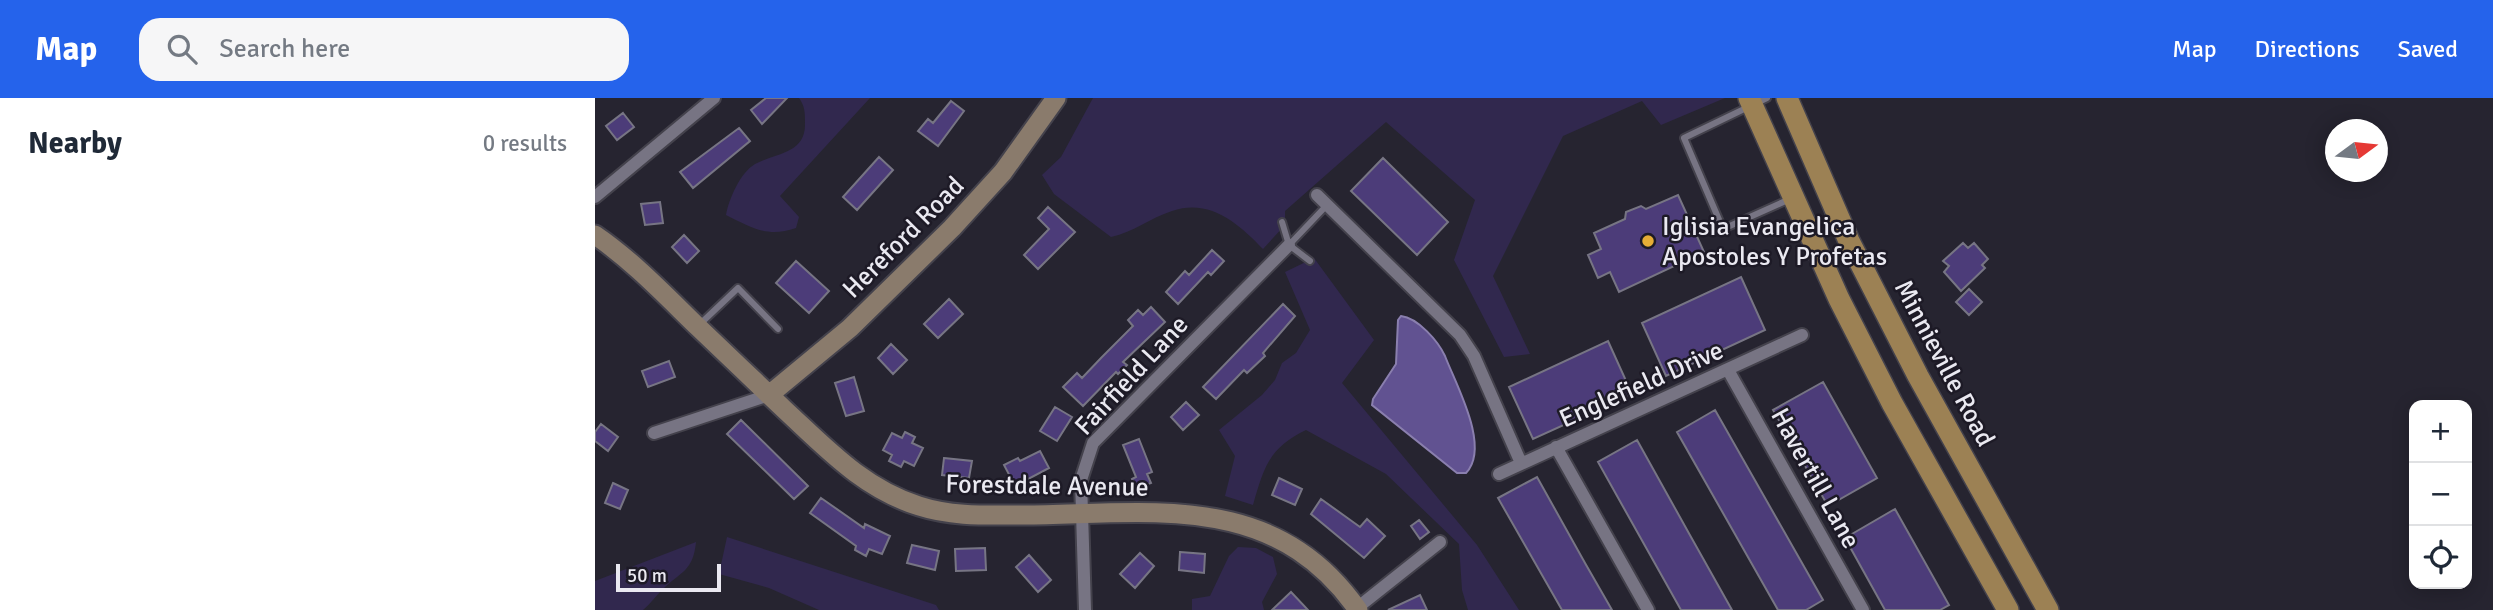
<!DOCTYPE html>
<meta charset="utf-8">
<style>
body{margin:0;font-family:Signika,sans-serif;background:#f6f6f7;color:#1f2937}
.controls{position:absolute;right:21px;bottom:21px;display:grid;overflow:hidden;border-radius:14px;box-shadow:0 4px 18px #0003}
.controls button{width:63px;height:63px;display:grid;place-items:center;padding:0;border:0;border-bottom:2px solid #e0e1e3;background:#fff;color:#1f2937;font:35px sans-serif}
.compass{position:absolute;left:1730px;top:21px;width:63px;height:63px;border-radius:50%;background:#fff;box-shadow:0 4px 18px #0003;rotate:75deg}
.scale{position:absolute;left:21px;bottom:18px;width:105px;box-sizing:border-box;padding-left:7px;border:4px solid #eae9f1;border-top:0;font-size:19px;line-height:24px;white-space:nowrap;color:#eae9f1;-webkit-text-stroke:5px #1d1a26;paint-order:stroke}
.list{margin:0;padding:0;list-style:none}
h2{display:flex;justify-content:space-between;align-items:center;height:91px;margin:0;padding:0 28px;font-size:30px}
h2 small{font-size:23px;font-weight:400;color:#747a83}
.icon{flex:none;width:38px;height:38px;fill:none;stroke:currentColor;stroke-width:2;stroke-linecap:round;stroke-linejoin:round}
.map{position:relative;flex:none;width:1898px;height:512px;overflow:hidden}
header{display:flex;align-items:center;gap:42px;box-sizing:border-box;height:98px;padding:0 35px;background:#2563eb;color:#fff}
header strong{font-size:33px}
nav{display:flex;gap:38px;margin-inline-start:auto;font-size:24px}
.search{width:490px;height:63px;background:#f6f6f7;display:flex;align-items:center;gap:18px;box-sizing:border-box;padding:0 24px;border-radius:21px;color:#747a83;font-size:26px}
main{display:flex}
aside{flex:1;background:#fff}
.map>svg:first-child{display:block}
</style>
<header>
<strong>Map</strong>
<div class="search"><svg class="icon" aria-label="search" viewBox="0 0 24 24"><circle cx="10" cy="10" r="6"/><path d="M15 15l6 6"/></svg>Search here</div>
<nav><a>Map</a><a>Directions</a><a>Saved</a></nav>
</header>
<main>
<aside>
<h2>Nearby<small>0 results</small></h2>
<ul class="list">
</ul>
</aside>
<div class="map">
<svg width="1898" height="512" viewBox="0 0 1898 512">
<rect width="100%" height="100%" fill="#262430"/>
<path fill="#31284e" d="M204,0H275L185,98L204,119L201,130C173,140 157,130 131,117C134,101 145,75 160,66C180,55 211,56 210,25C210,15 210,8 204,0Z
M498,0H1130L1066,27L1047,3L968,38L898,178L935,256L909,259L859,162L880,102L791,24L690,113V127L668,151C644,126 615,100 577,113C555,120 539,134 516,139L459,96L447,77L466,59Z
M719,160L779,242L747,285L882,447L924,512H873L867,492L864,446L791,376L711,332C674,350 669,369 658,407L630,398L640,358L624,332L667,297L680,282L687,265L701,255L715,232L690,174Z
M132,439L341,507L344,512H224L174,490L124,476Z
M101,444C98,474 86,473 67,492C61,498 55,506 48,512H0V483Z
M643,449L661,450L678,459L682,476L667,504L669,512H597V501L615,498L634,458Z"/>
<path fill="#615291" stroke="#8a7fae" stroke-width="2" d="M806,218C823,220 843,243 850,258C861,287 896,349 871,375H862L777,307L778,301L801,266L803,222Z"/>
<path fill="#4c3c79" stroke="#777584" stroke-width="2" d="M171,0H192L167,26L156,12Z
M356,3L369,13L343,48L323,33L333,21L338,25Z
M28,15L39,29L22,42L11,28Z
M144,30L155,43L98,90L85,74Z
M284,59L298,72L262,112L248,99Z
M788,60L853,124L822,157L756,93Z
M1083,97L1109,154L1024,194L1015,174L1003,180L993,157L1006,151L999,135L1030,121L1031,114L1046,108L1051,111Z
M65,104L68,125L50,127L46,106Z
M453,109L480,134L443,171L429,157L454,131L443,120Z
M89,137L104,153L92,165L77,149Z
M1368,145L1373,150L1379,145L1393,161L1387,167L1390,170L1366,193L1349,174L1354,168L1348,163Z
M617,152L629,163L616,177L613,174L583,206L571,194L590,173L594,177Z
M201,163L234,193L214,215L181,185Z
M1146,179L1170,232L1071,278L1047,225Z
M1374,191L1387,204L1374,217L1361,204Z
M354,201L368,216L343,240L329,226Z
M688,206L700,218L668,255L670,258L652,275L649,272L621,301L608,289Z
M556,209L570,224L528,264L532,267L523,276L521,274L488,308L468,289L482,275L487,280L506,260L538,228L533,222L543,212L548,217Z
M1013,243L1037,296L938,341L914,289Z
M296,246L312,262L298,276L283,260Z
M74,263L80,279L53,289L47,273Z
M259,279L269,313L251,318L240,285Z
M1228,284L1282,380L1233,408L1178,312Z
M591,304L604,317L588,332L576,319Z
M460,309L477,319L462,343L445,333Z
M1120,312L1228,502L1211,512H1183L1082,334Z
M146,322L213,388L199,401L132,336Z
M6,326L23,339L13,353L0,343V334Z
M310,334L320,339L317,345L328,350L319,368L309,363L306,369L294,363L297,357L288,352L297,335L307,340Z
M544,341L557,374L552,376L556,385L541,391L537,381L541,379L528,347Z
M1042,342L1096,439L1137,512H1086L1003,364Z
M445,353L454,370L420,388L409,367L423,360L425,363Z
M349,360L377,363L374,380L347,377Z
M942,379L990,465L1017,512H967L903,400Z
M684,380L707,391L700,407L677,397Z
M18,385L33,392L25,411L10,405Z
M226,400L269,430L270,426L295,438L287,456L274,451L271,458L260,452L261,448L215,415Z
M726,401L765,429L772,421L790,438L769,460L716,416Z
M1300,411L1354,507L1345,512H1290L1250,440Z
M824,422L834,434L825,441L816,428Z
M317,447L344,453L340,472L312,465Z
M390,450L391,472L361,473L360,451Z
M585,454L610,456L609,475L584,472Z
M545,455L559,468L540,490L525,476Z
M434,457L456,482L443,494L421,469Z
M696,494L713,512H677Z
M825,497L832,512H793Z"/>
<g fill="none" stroke-linecap="round" stroke-linejoin="round">
<g stroke="#44424c" stroke-width="10">
<path id="lane" d="M1172,0L1089,40L1128,131L1195,101
M687,124L694,147L715,163
M694,147L732,107
M104,227L143,190L183,231"/>
</g>
<g stroke="#44424c" stroke-width="16">
<path id="street" d="M722,97L865,237L879,258L926,365
M0,99L119,0
M1133,272L1268,512
M59,335L174,297
M961,349L1053,512
M904,376L1207,237
M762,510L845,444
M490,512L486,382L498,345L694,147"/>
</g>
<g stroke="#44424c" stroke-width="23">
<path id="secondary" d="M0,137C38,163 70,197 103,229C132,257 162,285 191,313C232,351 269,391 324,408C358,419 393,417 429,417C556,416 679,392 763,512
M174,297L255,230L357,130L408,74L461,0"/>
</g>
<g stroke="#44424c" stroke-width="24">
<path id="primary" d="M1154,0L1244,201L1297,305L1413,512
M1192,0L1254,143L1323,278L1453,512"/>
</g>
<use href="#lane" stroke="#777483" stroke-width="6"/>
<use href="#street" stroke="#777483" stroke-width="12"/>
<use href="#secondary" stroke="#8a7b6c" stroke-width="19"/>
<use href="#primary" stroke="#9c8154" stroke-width="21"/>
</g>
<circle fill="#e6ad36" stroke="#1d1a26" stroke-width="2.5" cx="1053" cy="143" r="7"/>
<g text-anchor="middle" stroke-width="5" stroke-linejoin="round" paint-order="stroke">
<g font-size="26" fill="#eae9f1" stroke="#1d1a26" text-anchor="start">
<text x="1067" y="137">Iglisia Evangelica<tspan x="1067" dy="30">Apostoles Y Profetas</tspan></text>
</g>
<g font-size="26" fill="#eae9f1" stroke="#1d1a26">
<text transform="translate(308 139) rotate(-45)" y="9">Hereford Road</text>
<text transform="translate(1350 265) rotate(62)" y="9">Minnieville Road</text>
<text transform="translate(536 277) rotate(-47)" y="9">Fairfield Lane</text>
<text transform="translate(1046 286) rotate(-24)" y="9">Englefield Drive</text>
<text transform="translate(1221 380) rotate(61)" y="9">Havertill Lane</text>
<text transform="translate(452 387) rotate(1)" y="9">Forestdale Avenue</text>
</g>
</g>
</svg>
<div class="controls">
<button>+</button>
<button>−</button>
<button><svg class="icon" aria-label="locate" viewBox="0 0 24 24"><circle cx="12" cy="12" r="6"/><path d="M12 2v4M12 18v4M2 12h4M18 12h4"/></svg></button>
</div>
<svg class="compass" viewBox="-18 -18 36 36"><path d="M0-13l5 13h-10z" fill="#e53935"/><path d="M0 13l5-13h-10z" fill="#747a83"/></svg>
<div class="scale">50 m</div>
</div>
</main>
